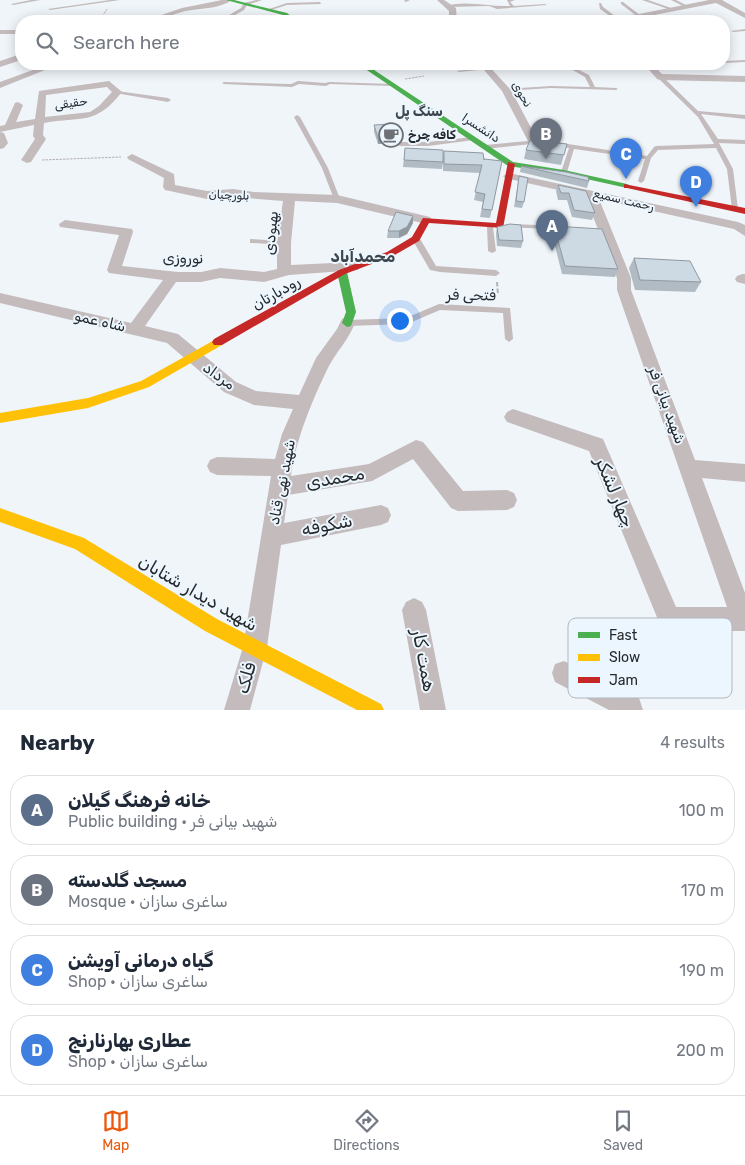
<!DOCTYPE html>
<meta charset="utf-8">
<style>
body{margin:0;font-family:Rubik,"Noto Sans Arabic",sans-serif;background:#f2f2f3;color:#1f2937}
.you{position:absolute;left:399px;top:320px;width:18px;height:18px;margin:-12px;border:4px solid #fff;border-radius:50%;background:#1a73e8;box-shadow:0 0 0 8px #1a73e833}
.badge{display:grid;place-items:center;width:32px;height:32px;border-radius:50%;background:#ea580c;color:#fff;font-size:16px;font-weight:700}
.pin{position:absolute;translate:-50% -41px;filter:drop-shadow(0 1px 2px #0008)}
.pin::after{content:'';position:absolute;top:26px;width:18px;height:15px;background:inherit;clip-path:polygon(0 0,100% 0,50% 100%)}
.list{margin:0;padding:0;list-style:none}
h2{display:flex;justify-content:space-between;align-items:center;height:65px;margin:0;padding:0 20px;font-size:21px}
h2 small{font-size:16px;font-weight:400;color:#747a83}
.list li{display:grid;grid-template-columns:32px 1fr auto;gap:15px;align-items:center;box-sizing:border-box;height:70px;margin:0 10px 10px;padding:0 10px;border:1px solid #e0e1e3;border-radius:20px}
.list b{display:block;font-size:19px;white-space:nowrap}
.list p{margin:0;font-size:16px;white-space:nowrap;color:#747a83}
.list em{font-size:16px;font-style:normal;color:#747a83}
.icon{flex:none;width:28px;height:28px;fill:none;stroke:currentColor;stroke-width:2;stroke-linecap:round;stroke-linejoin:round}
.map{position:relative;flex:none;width:745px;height:710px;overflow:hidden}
.search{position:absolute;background:#fff;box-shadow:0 2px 12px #0003;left:15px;right:15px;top:15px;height:55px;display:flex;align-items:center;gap:12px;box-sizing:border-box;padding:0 18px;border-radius:20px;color:#747a83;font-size:19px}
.sheet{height:385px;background:#fff}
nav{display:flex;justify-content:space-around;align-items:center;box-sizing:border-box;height:70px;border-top:1px solid #e0e1e3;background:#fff;font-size:14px;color:#747a83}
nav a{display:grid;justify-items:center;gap:2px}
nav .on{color:#ea580c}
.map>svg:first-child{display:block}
</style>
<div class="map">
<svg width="745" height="710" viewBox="0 0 745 710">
<rect width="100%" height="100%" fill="#f0f5fa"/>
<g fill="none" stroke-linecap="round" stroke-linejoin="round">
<path stroke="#b4b0b3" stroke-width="1" stroke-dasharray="2.5 1" stroke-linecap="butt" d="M89,21L102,17L107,9
M405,79L424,76
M42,160L121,157"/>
<path stroke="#b4b0b3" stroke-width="2" stroke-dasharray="4.5 2" stroke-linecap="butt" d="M497,282L498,295"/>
<path fill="#c4bbbd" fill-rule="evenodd" d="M31,0H40L13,5L11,4Z
M110,0H120L50,10L48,9Z
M256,0H262L247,5L244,10L224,21L221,20L241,8L244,3Z
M405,0H410L406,2L404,1Z
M507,0H515L510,2L514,6L545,4L547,5L497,9L489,6L448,7L446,6C466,0 490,7 510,6Z
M642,0H648L674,9L671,10Z
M671,0H676L688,6L685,7Z
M320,2L321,4L287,5L268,11L266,10L287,3Z
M621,2H623L640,15V17H638L621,4Z
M599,3H601L603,7L619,19V21H617L600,9Z
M652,13L668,20L669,21H664L651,15Z
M712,15L711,17L683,20L681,19Z
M417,16L453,19L455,20L453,21L416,18Z
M51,18H53V21H49Z
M745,29V31L733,32L731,31Z
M745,60V62L724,63V61Z
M562,64H567L589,75L595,87L616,88L618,89L616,90L551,88L506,91L504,90L506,89L551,86L590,87L585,77Z
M487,67L489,68V69L459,72L457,71Z
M658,76H662L698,111L745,115V119L701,114L718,139L745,140V144L719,143L733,169L738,209L737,210L735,211L732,209L727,169L716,148L658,150L651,158L644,181L641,183L638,181L645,159L574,149L567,172L564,174L561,172L569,148L553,145V143L555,142L647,156L654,147L656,146L714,144L698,117L658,78Z
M298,81L325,83L329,82L393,84L395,85L393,86L330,84L326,86L299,84L292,87L224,84L222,83L224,82L291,84Z
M117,91L168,98L171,100L168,102L115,93V91Z
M297,115L300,117L328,168L340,199L339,200H335L334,199L322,168L294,117Z
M472,137L474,138V140L428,146H400L397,144L400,142H428Z
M539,140L542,142L541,143L485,149L482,147L485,145Z
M510,224L565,226L568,228L565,230L508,227V225Z
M490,225L493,227L496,251L492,253L488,251L487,227Z
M413,237H419L436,266L496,270L500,273L496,276L440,272L430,270L412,239Z
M250,239L284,241L288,243L284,245L253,243H250Z
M439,304L510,308L513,339L509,342L505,339L503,313L440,310L407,324L347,326L343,323L347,320L406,318Z"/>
<path fill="#c4bbbd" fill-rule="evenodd" d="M222,0H232C219,9 202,8 186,11C172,14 159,22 144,21L182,8Z
M437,0H444L456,8L457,21H449V11Z
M709,0H722L745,13V18L716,3L639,18L592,21L596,19L639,14Z
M0,30H21V34H0Z
M21,54V60L0,67V61Z
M49,64H60L0,88V82Z
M479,64H487L511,90L538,141L537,143H529L502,91Z
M644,64H652L662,74L745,76V82L660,80L657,79Z
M109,81L122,92C95,126 82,116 44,123L43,135L46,139L31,162L27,163L21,160L35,139L33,136L34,125L0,132L4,133L8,143L4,148L0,149V126L5,125L15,103L18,102L23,105L16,122L35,119L39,91ZM107,87L112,92L99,106L90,112L45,117L46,95Z
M132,154L174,174L175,185L207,191L233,189L254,192L337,195L430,217L432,220L430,223L426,224L337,203L295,201L291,243V265L353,262L358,264L360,267L358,270L289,275L264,282L220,278L201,282H176L145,326L178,334L236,382L256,391L299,395L316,358L337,329L342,319L347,317L352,319L355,323C349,339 337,351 329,366C313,398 295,441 291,476L369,464L416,440L423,442L463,491L507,490L514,493L517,500L514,507L507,510L458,511L451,508L413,459L372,481L288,495L284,523L381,505L388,508L391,515L388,522L381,525L281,545L267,647L250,710H224L243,647L271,476L217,475L210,472L207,466L210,460L217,457L275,459L282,434L293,409L254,405L224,392L167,343L0,303V293L131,323L163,280L109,273L107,270L119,235L60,227L59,224L65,220L132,229L133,232L122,266L178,272H201L220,268L264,272L277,269V243L283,201L233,197L207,199L165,190L163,187L164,178L128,159L127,157Z
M509,173L738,222L745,225V236L734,229L599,199L631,278V290L695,460L745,464V482L702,478L745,593V631H669L661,627L589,451L507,422L504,417L507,412L513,409L603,439L676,607H727L617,290V278L585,196L505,178L503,176Z
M742,274H745V284L737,282L735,279L737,276Z
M414,598L422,602L426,610L446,710H420L402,610L406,602Z
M564,661L639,698L643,710H609L555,682L552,673L555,664Z"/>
<path fill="#4caf50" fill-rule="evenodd" d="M226,0H234L287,13L297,21H291L283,15Z
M358,64H365L513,162L564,170L627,184L631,186L627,188L564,174L508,166Z
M342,269L347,272L356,312L351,326L347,327L342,323L346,312L337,272Z"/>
<path fill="#ffc107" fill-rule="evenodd" d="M218,338L224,342L222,345L149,387L88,408L0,423V413L88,398L141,381Z
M0,508L84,538L217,619L381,704L384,710H357L205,631L75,549L0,522Z"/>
<path fill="#c62828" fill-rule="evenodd" d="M508,162L515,164L503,228L429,223L419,241L393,256L345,274L222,345H214L212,342L214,339L339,270L387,252L412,237L423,218L496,223Z
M624,184L745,208V214L627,188H624Z"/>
</g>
<path fill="#b0bbc4" d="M374,125L398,135V141L378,144L374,132Z
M567,144L561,165L524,159L526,150Z
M405,148L443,158L444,151L484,160L502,161L490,218L480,217L483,202L474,200L480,173L443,171V163L442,169L403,167Z
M521,166L589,181L587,188L520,172Z
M519,176L524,202L522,208L514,207Z
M558,185L595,213L592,220L572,217L567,200H558L556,191Z
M413,216V223L407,234L399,238H387L388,231Z
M554,226L618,269L615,277L562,274L552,234Z
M497,227L523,241L521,248L497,246L496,234Z
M634,258L701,282L695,292L635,290L629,268Z"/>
<path fill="#9099a0" d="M398,135V141L378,144V138Z
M413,216V223L407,234L399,238V231Z"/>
<path fill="#cddae4" stroke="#9099a0" d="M394,124L398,135L378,138L374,125Z
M530,140L567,144L564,155L526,150Z
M405,148L443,150V162L404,160Z
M444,151L483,153L484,160V159L502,161L492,210L482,209L485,194L475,192L482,165L444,164Z
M521,166L566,172L588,177L589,181Z
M519,176L528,178L524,202L516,201Z
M558,185L586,191L595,213L574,210L569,193H561Z
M396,212L413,216L407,227L399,231H388Z
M510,224L521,225L523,241L499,240L497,227Z
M554,226L602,229L618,269L565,266Z
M634,258L690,261L701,282L640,280Z"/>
<defs>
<g id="cafe-ring" transform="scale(1.25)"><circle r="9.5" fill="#ecf6fe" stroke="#6d7074" stroke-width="1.5"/><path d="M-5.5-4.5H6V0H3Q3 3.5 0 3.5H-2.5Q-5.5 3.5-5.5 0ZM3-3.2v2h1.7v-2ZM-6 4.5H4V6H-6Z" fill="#6d7074"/></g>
</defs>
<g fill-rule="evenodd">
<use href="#cafe-ring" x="391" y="135"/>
</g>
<g text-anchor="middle" stroke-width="4" stroke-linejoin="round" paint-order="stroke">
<g font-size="12" fill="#26292c" stroke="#ecf6fe">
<text transform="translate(522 94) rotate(59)" y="4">نحوی</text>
<text transform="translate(71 103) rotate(-8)" y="4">حقیقی</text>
<text transform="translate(481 128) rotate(33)" y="4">دانشسرا</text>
<text transform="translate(229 195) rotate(2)" y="4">بلورچیان</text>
<text transform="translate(624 200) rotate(13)" y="4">رحمت سمیع</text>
</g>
<g font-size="12" font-weight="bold" fill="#26292c" stroke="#ecf6fe" text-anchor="start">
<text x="408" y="139">کافه چرخ</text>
</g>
<g font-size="14" font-weight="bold" fill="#3e464d" stroke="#ecf6fe">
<text x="419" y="116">سنگ پل</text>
</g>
<g font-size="15" fill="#26292c" stroke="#ecf6fe">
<text transform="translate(271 233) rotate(-85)" y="5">بهبودی</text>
<text transform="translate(183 258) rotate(1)" y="5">نوروزی</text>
<text transform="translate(276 293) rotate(-30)" y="5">رودبارتان</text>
<text transform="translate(471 295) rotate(1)" y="5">فتحی فر</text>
<text transform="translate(100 321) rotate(13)" y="5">شاه عمو</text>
<text transform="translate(219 376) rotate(36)" y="5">مرداد</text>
<text transform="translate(667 405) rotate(70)" y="5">شهید بیانی فر</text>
<text transform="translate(282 482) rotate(-79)" y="5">شهید نهی قناد</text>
</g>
<g font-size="16" font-weight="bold" fill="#3e464d" stroke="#ecf6fe">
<text x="363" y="262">محمدآباد</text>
</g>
<g font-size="18" fill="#26292c" stroke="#ecf6fe">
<text transform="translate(335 478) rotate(-10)" y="6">محمدی</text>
<text transform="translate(615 492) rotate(67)" y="6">چهار لشکر</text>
<text transform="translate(327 525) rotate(-11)" y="6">شکوفه</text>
<text transform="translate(198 593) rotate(30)" y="6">شهید دیدار شتابان</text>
<text transform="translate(424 660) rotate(79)" y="6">همت کار</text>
<text transform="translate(246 678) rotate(-74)" y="6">فلک</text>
</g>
</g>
<rect x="568" y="618" width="164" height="80" rx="8" fill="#ecf6fe" stroke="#b1b8bf" stroke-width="1"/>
<rect x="578" y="632" width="22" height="6" fill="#4caf50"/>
<rect x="578" y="654" width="22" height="7" fill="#ffc107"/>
<rect x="578" y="677" width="22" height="6" fill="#c62828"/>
<g font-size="14" fill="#26292c">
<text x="609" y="640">Fast</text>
<text x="609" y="662">Slow</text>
<text x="609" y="685">Jam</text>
</g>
</svg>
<div class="you"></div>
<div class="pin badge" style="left:552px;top:251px;background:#5c6f8a">A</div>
<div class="pin badge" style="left:546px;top:159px;background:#6b7280">B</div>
<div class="pin badge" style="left:626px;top:179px;background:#3f7fe0">C</div>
<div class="pin badge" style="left:696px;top:207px;background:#3f7fe0">D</div>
<div class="search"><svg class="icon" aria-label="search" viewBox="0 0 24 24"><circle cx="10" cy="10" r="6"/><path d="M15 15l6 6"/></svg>Search here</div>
</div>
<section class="sheet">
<h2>Nearby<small>4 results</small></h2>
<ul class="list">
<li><span class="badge" style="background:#5c6f8a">A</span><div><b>خانه فرهنگ گیلان</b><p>Public building · شهید بیانی فر</p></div><em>100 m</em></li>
<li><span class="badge" style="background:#6b7280">B</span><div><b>مسجد گلدسته</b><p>Mosque · ساغری سازان</p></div><em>170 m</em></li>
<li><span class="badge" style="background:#3f7fe0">C</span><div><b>گیاه درمانی آویشن</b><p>Shop · ساغری سازان</p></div><em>190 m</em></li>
<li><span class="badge" style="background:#3f7fe0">D</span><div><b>عطاری بهارنارنج</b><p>Shop · ساغری سازان</p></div><em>200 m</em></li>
</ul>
</section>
<nav>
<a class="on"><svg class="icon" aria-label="map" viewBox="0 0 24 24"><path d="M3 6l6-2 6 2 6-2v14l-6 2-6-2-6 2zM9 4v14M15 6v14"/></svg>Map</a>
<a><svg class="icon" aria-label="directions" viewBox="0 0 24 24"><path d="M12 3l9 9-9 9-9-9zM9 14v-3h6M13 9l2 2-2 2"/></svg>Directions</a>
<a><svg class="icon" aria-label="saved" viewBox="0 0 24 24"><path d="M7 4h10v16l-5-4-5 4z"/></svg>Saved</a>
</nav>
